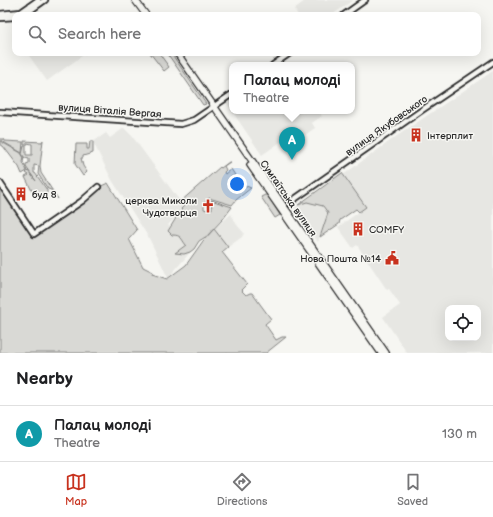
<!DOCTYPE html>
<meta charset="utf-8">
<style>
body{margin:0;font-family:"Balsamiq Sans",sans-serif;background:#f6f6f6;color:#202124}
.controls{position:absolute;right:12px;bottom:12px;display:grid;overflow:hidden;border-radius:8px;box-shadow:0 4px 16px #0002}
.controls button{width:36px;height:36px;display:grid;place-items:center;padding:0;border:0;border-bottom:1px solid #e0e0e0;background:#fff;color:#202124;font:20px sans-serif}
.you{position:absolute;left:237px;top:184px;width:14px;height:14px;margin:-10px;border:3px solid #fff;border-radius:50%;background:#1a73e8;box-shadow:0 0 0 6px #1a73e833}
.badge{display:grid;place-items:center;width:26px;height:26px;border-radius:50%;background:#c8321e;color:#fff;font-size:13px;font-weight:700}
.pin{position:absolute;translate:-50% -33px;filter:drop-shadow(0 1px 2px #0008)}
.pin::after{content:'';position:absolute;top:21px;width:14px;height:12px;background:inherit;clip-path:polygon(0 0,100% 0,50% 100%)}
.popup{position:absolute;left:229px;top:62px;width:126px;height:52px;box-sizing:border-box;display:grid;place-content:center;border-radius:8px;background:#fff;filter:drop-shadow(0 1px 3px #0005);font-size:13px;white-space:nowrap;color:#757577}
.popup b{font-size:15px;color:#202124}
.popup::after{content:'';position:absolute;left:50%;top:100%;margin-left:-8px;border:8px solid transparent;border-top-color:#fff}
.list{margin:0;padding:0;list-style:none}
h2{display:flex;justify-content:space-between;align-items:center;height:52px;margin:0;padding:0 16px;font-size:17px}
h2 small{font-size:13px;font-weight:400;color:#757577}
.list li{display:grid;grid-template-columns:26px 1fr auto;gap:12px;align-items:center;box-sizing:border-box;height:56px;padding:0 16px;border-top:1px solid #e0e0e0}
.list b{display:block;font-size:15px;white-space:nowrap}
.list p{margin:0;font-size:13px;white-space:nowrap;color:#757577}
.list em{font-size:13px;font-style:normal;color:#757577}
.icon{flex:none;width:22px;height:22px;fill:none;stroke:currentColor;stroke-width:2;stroke-linecap:round;stroke-linejoin:round}
.map{position:relative;flex:none;width:493px;height:353px;overflow:hidden}
.search{position:absolute;background:#fff;box-shadow:0 4px 16px #0002;left:12px;right:12px;top:12px;height:44px;display:flex;align-items:center;gap:10px;box-sizing:border-box;padding:0 14px;border-radius:8px;color:#757577;font-size:15px}
.sheet{height:108px;background:#fff}
nav{display:flex;justify-content:space-around;align-items:center;box-sizing:border-box;height:56px;border-top:1px solid #e0e0e0;background:#fff;font-size:11px;color:#757577}
nav a{display:grid;justify-items:center;gap:2px}
nav .on{color:#c8321e}
.map>svg:first-child{display:block}
</style>
<div class="map">
<svg width="493" height="353" viewBox="0 0 493 353">
<rect width="100%" height="100%" fill="#f6f6f2"/>
<filter id="ink" filterUnits="userSpaceOnUse"><feTurbulence type="fractalNoise" baseFrequency=".025" numOctaves="2"/><feDisplacementMap in="SourceGraphic" scale="8" xChannelSelector="R" yChannelSelector="G"/><feConvolveMatrix kernelMatrix="1 2 1 2 8 2 1 2 1" color-interpolation-filters="sRGB"/></filter>
<g filter="url(#ink)">
<path fill="#e7e7e3" fill-rule="evenodd" d="M306,0H353L332,15H298L294,9Z
M27,53H86L47,81Z
M493,71V353H407L383,317L400,305L389,289L387,290L357,245L353,248L338,227L366,207L343,175L397,136ZM448,308H478V338H448Z
M232,97V111H319L322,116L312,123L315,128L290,145L286,138L262,155L225,101Z
M124,128L132,136L185,208L168,225L193,249L168,278L149,238L112,180L93,142L106,133L110,138Z
M307,202L323,206L328,213L318,242L294,207Z
M231,214L237,225L244,233L242,237L228,247L214,229Z"/>
<path fill="#d9d9d5" stroke="#828280" d="M150,53H159L169,67L164,71Z
M167,53H171L206,104L203,105Z
M0,139H4L5,141L23,142L22,153L0,140Z
M43,140L40,166L41,173L58,199L51,190L48,189L38,174L39,166L34,165V173H35L47,190V193L43,195L42,193V196L39,198L37,197L33,192L35,190L32,191L25,177L29,175L26,173L28,171L36,181L26,167V164L29,163V159L25,158L22,154L24,146H26V155H32V144L27,143V145H24V141L42,142Z
M0,141L21,153L24,158L23,162L27,171L22,174L19,167L3,146L0,145Z
M90,141H93V153L83,156V158H81L83,166L87,172L83,176L75,164L76,144H87V149H89Z
M229,162H230L224,166L226,170L224,172L225,174L231,169L235,175L231,177L238,186L244,185L251,188L236,200L232,205L209,198L208,201H206V204L204,205V209L207,210L212,209L211,200L232,207L223,219L207,236L199,241L194,249L190,252L184,254L175,253L186,245C181,239 182,235 172,235L168,231L176,218L174,214L176,213L178,215L182,210L181,209L184,206L180,202L220,167L221,168Z
M342,173L366,207L359,212L356,209L340,220L339,224L320,237L328,213L323,206L307,202L298,205Z
M0,183L34,234L99,187L108,183L137,230L129,239L143,267L153,272L152,274L167,279L186,265L203,241L214,229L228,247L222,252L247,284L241,290L246,295L250,293H252L271,319L265,324L276,340L282,337H286L266,353H0Z
M265,195H267L280,215L275,218L261,197Z"/>
<g fill="none" stroke-linecap="round" stroke-linejoin="round">
<g stroke="#2b2b2b" stroke-width="8">
<path id="minor" d="M0,14L21,12L38,0
M24,15L45,0
M344,15L365,0
M0,18L15,17
M273,65L290,53
M0,112L181,124L194,120L232,94
M0,183L34,234L82,201L98,187
M289,203L422,110L493,62"/>
</g>
<g stroke="#2b2b2b" stroke-width="8">
<path id="major" d="M135,0L146,15
M177,53L386,353
M250,165L381,353"/>
</g>
<use href="#minor" stroke="#f6f6f2" stroke-width="4.5"/>
<use href="#major" stroke="#f6f6f2" stroke-width="5.5"/>
</g>
</g>
<defs>
<g id="building-bare" transform="scale(1.08)"><path d="M-4-6H4V6H1V3H-1V6H-4ZM-2.5-4.3h1.7v1.8h-1.7ZM.8-4.3h1.7v1.8H.8ZM-2.5-1h1.7V.8h-1.7ZM.8-1h1.7V.8H.8Z" fill="#c8321e" stroke="#f6f6f2" stroke-width="2.5" paint-order="stroke"/></g>
<g id="church-bare" transform="scale(1.08)"><path d="M-1.2-6h2.4v3.5h3.3v2.4h-3.3V6h-2.4V-.1h-3.3v-2.4h3.3Z" fill="#c8321e" stroke="#f6f6f2" stroke-width="2.5" paint-order="stroke"/></g>
<g id="civic-bare" transform="scale(1.08)"><path d="M-.6-6.5H3V-4.5H.6V-3L4-1V1h2V6H-6V1h2V-1L-.6-3ZM-1.2 2.5V6h2.4V2.5Z" fill="#c8321e" stroke="#f6f6f2" stroke-width="2.5" paint-order="stroke"/></g>
</defs>
<g fill-rule="evenodd">
<use href="#building-bare" x="416" y="135"/>
<use href="#building-bare" x="21" y="194"/>
<use href="#church-bare" x="208" y="206"/>
<use href="#building-bare" x="358" y="229"/>
<use href="#civic-bare" x="392" y="258"/>
</g>
<g text-anchor="middle" stroke-width="3" stroke-linejoin="round" paint-order="stroke">
<g font-size="10" fill="#2b2b2b" stroke="#f6f6f2">
<text transform="translate(110 110) rotate(4)" y="4">вулиця Віталія Вергая</text>
<text transform="translate(386 125) rotate(-35)" y="4">вулиця Якубовського</text>
<text transform="translate(289 198) rotate(55)" y="4">Сумгаїтська вулиця</text>
</g>
<g font-size="10" fill="#2b2b2b" stroke="#f6f6f2" text-anchor="start">
<text x="427" y="139">Інтерплит</text>
<text x="32" y="198">буд 8</text>
<text x="197" y="204" text-anchor="end">церква Миколи<tspan x="197" dy="12">Чудотворця</tspan></text>
<text x="369" y="233">COMFY</text>
<text x="381" y="262" text-anchor="end">Нова Пошта №14</text>
</g>
</g>
</svg>
<div class="controls">
<button><svg class="icon" aria-label="locate" viewBox="0 0 24 24"><circle cx="12" cy="12" r="6"/><path d="M12 2v4M12 18v4M2 12h4M18 12h4"/></svg></button>
</div>
<div class="you"></div>
<div class="pin badge" style="left:292px;top:160px;background:#0f9aa8">A</div>
<div class="popup"><b>Палац молоді</b>Theatre</div>
<div class="search"><svg class="icon" aria-label="search" viewBox="0 0 24 24"><circle cx="10" cy="10" r="6"/><path d="M15 15l6 6"/></svg>Search here</div>
</div>
<section class="sheet">
<h2>Nearby<small></small></h2>
<ul class="list">
<li><span class="badge" style="background:#0f9aa8">A</span><div><b>Палац молоді</b><p>Theatre</p></div><em>130 m</em></li>
</ul>
</section>
<nav>
<a class="on"><svg class="icon" aria-label="map" viewBox="0 0 24 24"><path d="M3 6l6-2 6 2 6-2v14l-6 2-6-2-6 2zM9 4v14M15 6v14"/></svg>Map</a>
<a><svg class="icon" aria-label="directions" viewBox="0 0 24 24"><path d="M12 3l9 9-9 9-9-9zM9 14v-3h6M13 9l2 2-2 2"/></svg>Directions</a>
<a><svg class="icon" aria-label="saved" viewBox="0 0 24 24"><path d="M7 4h10v16l-5-4-5 4z"/></svg>Saved</a>
</nav>
